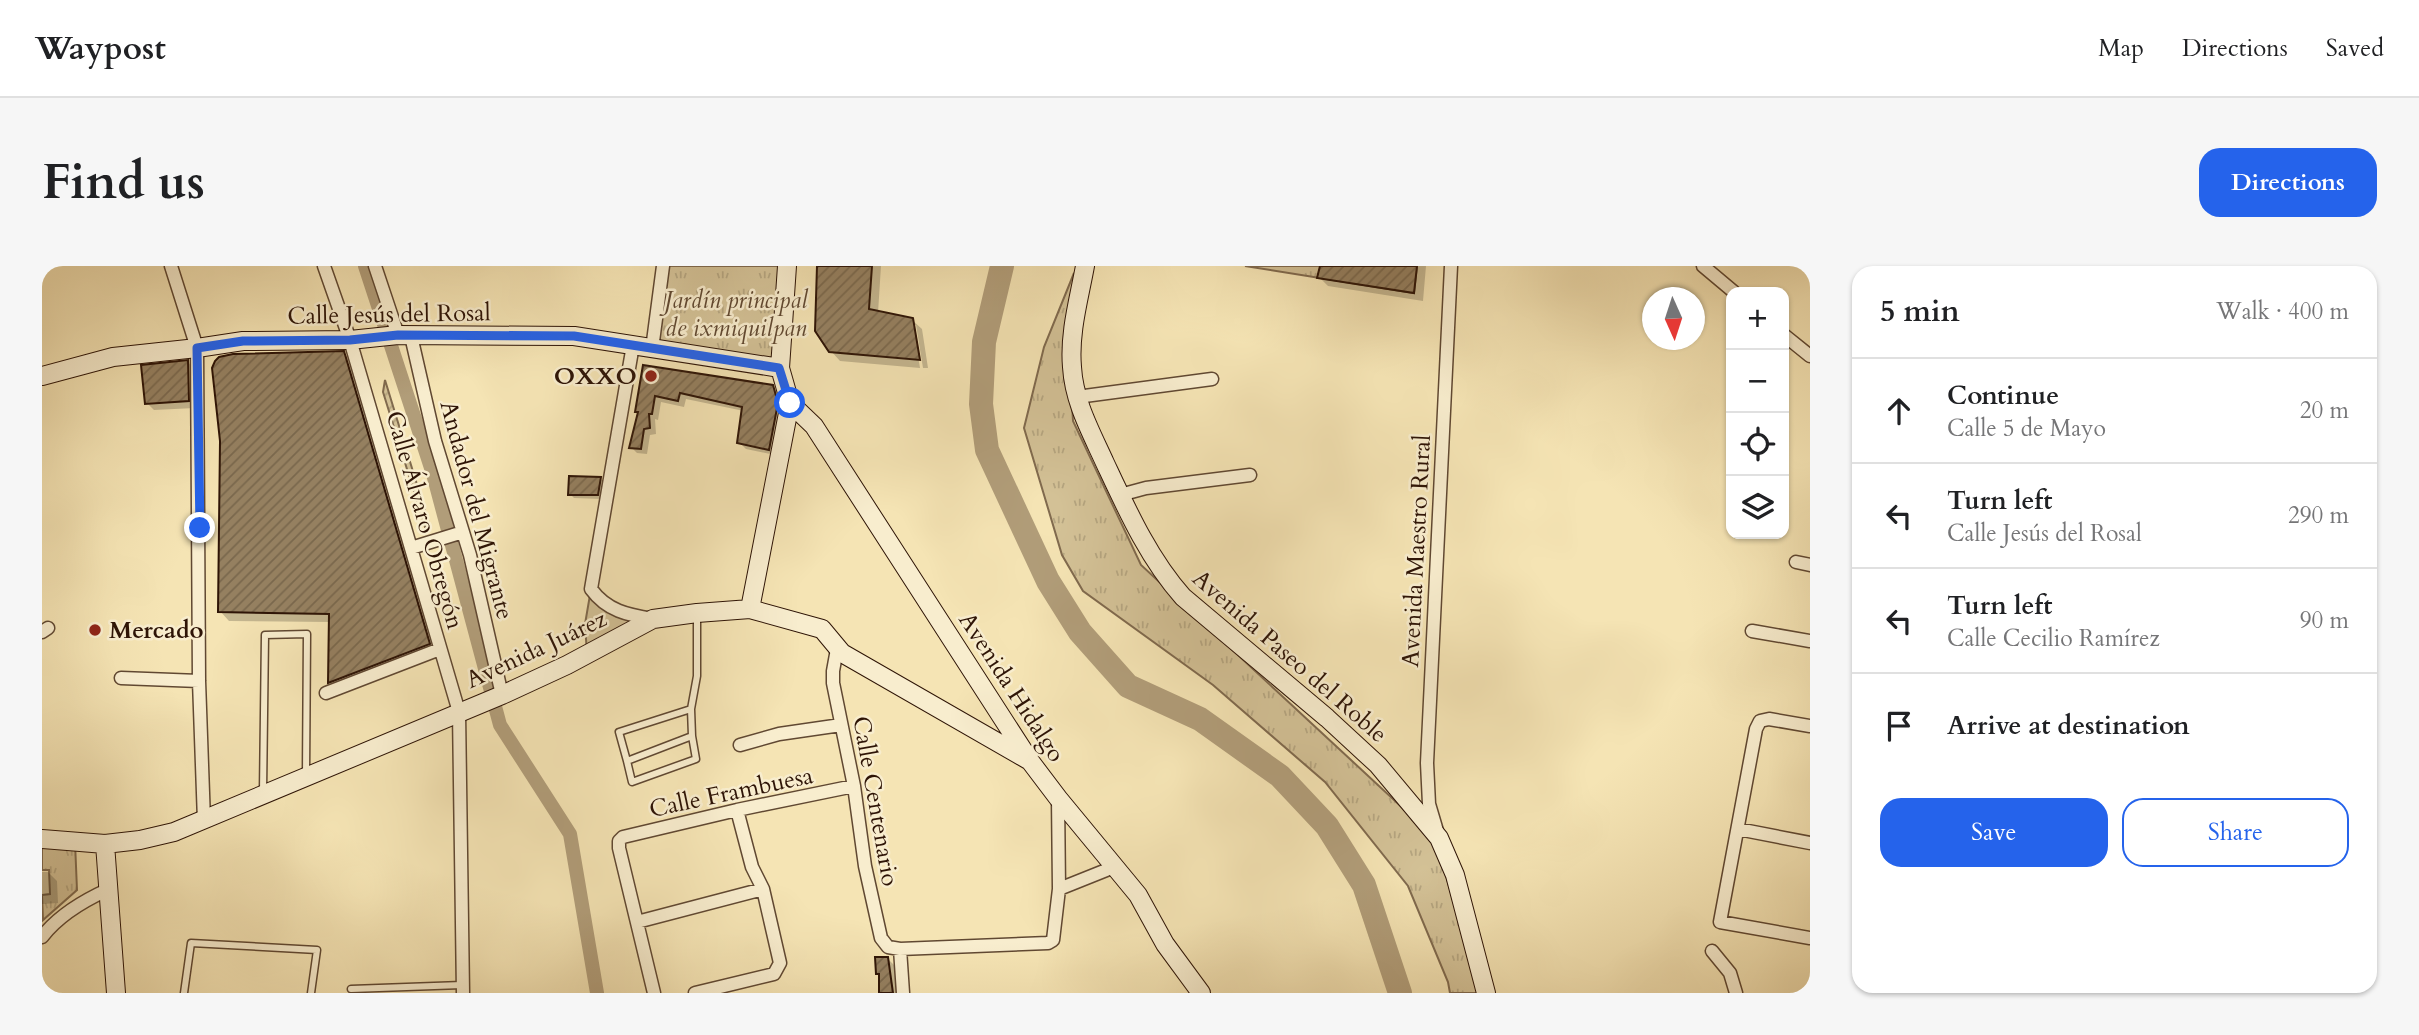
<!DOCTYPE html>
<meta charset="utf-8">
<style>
body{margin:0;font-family:Cardo,serif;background:#f6f6f6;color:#202124}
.controls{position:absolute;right:21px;top:21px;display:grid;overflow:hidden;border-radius:14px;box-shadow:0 2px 5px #0004}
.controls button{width:63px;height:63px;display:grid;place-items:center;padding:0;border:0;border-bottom:2px solid #e0e0e0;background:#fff;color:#202124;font:35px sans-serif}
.compass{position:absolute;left:1600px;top:21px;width:63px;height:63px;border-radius:50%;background:#fff;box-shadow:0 2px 5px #0004;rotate:177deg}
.stop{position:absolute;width:21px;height:21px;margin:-16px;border:5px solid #2563eb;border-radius:50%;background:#fff}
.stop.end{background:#2563eb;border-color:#fff;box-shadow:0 2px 7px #0008}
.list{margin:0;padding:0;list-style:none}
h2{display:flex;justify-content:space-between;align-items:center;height:91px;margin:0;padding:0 28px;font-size:30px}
h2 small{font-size:23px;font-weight:400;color:#757577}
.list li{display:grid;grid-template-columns:46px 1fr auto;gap:21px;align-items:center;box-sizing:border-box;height:105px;padding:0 28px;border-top:2px solid #e0e0e0}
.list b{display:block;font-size:26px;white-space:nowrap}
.list p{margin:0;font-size:23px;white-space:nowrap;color:#757577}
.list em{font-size:23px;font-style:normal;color:#757577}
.actions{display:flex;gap:14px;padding:21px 28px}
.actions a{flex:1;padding:16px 0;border:2px solid #2563eb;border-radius:21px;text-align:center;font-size:24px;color:#2563eb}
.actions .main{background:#2563eb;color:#fff}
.icon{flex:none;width:38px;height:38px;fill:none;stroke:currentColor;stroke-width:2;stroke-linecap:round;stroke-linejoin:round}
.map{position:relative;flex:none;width:1768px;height:727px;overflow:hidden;border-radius:21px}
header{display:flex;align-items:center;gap:42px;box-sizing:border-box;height:98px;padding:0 35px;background:#fff;border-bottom:2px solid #e0e0e0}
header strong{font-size:33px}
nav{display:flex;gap:38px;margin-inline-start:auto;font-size:24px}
.intro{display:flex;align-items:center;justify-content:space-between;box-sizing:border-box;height:168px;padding:0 42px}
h1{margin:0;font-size:49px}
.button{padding:18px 32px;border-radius:21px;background:#2563eb;color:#fff;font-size:24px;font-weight:700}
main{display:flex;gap:42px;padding:0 42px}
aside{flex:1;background:#fff;border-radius:21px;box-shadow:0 2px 5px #0004}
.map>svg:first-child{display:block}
</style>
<header>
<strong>Waypost</strong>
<nav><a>Map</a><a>Directions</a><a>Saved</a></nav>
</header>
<div class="intro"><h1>Find us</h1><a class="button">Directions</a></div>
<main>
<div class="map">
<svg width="1768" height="727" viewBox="0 0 1768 727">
<defs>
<pattern id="park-tufts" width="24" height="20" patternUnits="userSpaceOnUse" patternTransform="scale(1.75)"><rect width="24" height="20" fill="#d3c196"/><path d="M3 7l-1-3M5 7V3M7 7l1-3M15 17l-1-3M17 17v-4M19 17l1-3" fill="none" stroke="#b5a580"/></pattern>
<pattern id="garden-furrows" width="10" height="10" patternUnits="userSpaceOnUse" patternTransform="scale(1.75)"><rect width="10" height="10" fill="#d3c196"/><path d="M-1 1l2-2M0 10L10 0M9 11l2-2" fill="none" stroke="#b5a580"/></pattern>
<pattern id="building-hatch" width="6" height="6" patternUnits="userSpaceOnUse" patternTransform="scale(1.75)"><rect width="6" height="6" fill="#958060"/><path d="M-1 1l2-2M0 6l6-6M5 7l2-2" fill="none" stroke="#7a684d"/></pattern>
</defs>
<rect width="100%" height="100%" fill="#f5e4b4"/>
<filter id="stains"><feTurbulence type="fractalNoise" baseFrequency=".00286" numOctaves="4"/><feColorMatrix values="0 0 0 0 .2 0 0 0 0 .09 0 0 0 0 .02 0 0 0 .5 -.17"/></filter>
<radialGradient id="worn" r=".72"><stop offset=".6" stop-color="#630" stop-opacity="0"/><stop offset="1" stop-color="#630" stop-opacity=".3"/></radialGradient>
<path fill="url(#park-tufts)" stroke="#806a4e" stroke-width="2" d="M621,0H745L738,102L610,83Z
M1203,0H1375L1372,27Z
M1032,7L1026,69L1031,155L1099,299L1393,572L1438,727H1408L1406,716L1366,620L1283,516L1171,419L1041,325L1020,289L982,162L1002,81Z
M549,323L558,336L611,353L545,388L543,358Z
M0,576H33L35,624L1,654L0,629L8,628L7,604H0Z"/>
<path fill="url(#garden-furrows)" stroke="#806a4e" stroke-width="2" d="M343,114L388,261H383L341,126Z"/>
<path fill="#0003" d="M777,0H839L836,47L870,54L880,63L886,102H881L874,59H871L878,102L798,95L789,85Z
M1279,0H1384L1381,35L1286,20L1277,11Z
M302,87L311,96L396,387L296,425L287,416L289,356L187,355L178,345Z
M146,96L152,103L153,142L112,144L105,137Z
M602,101L730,120L737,127L742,144L733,189L704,183L697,176L702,145L644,133L642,141L619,136L616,154L613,153L614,168L608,169L605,188L595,187L589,181L597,147Z
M559,213L563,217L560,233L532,232L528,228Z
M0,606H6L15,615L16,637L0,638Z
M846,693L852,699L856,727H839Z"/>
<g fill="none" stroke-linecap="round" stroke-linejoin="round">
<path stroke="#b19d79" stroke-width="14" d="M323,0L391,208L458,459L528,568L555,727"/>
<path stroke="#b19d79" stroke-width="24" d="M960,0L942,76L939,138L945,184L1006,315L1038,366L1086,420L1158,453L1238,510L1285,560L1322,619L1358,727"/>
</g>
<path fill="url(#building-hatch)" stroke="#2e1406" stroke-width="2" d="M775,0H830L827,43L871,52L878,94L787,86L773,65Z
M1278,0H1375L1372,27L1275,12Z
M302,85L388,378L286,417L287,348L176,346L178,175L170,102L173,95L177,91L191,88Z
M146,94L147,135L103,138L99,99Z
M601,99L731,119L736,137L727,184L695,177L700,141L638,127L636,135L613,130L610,148H607L608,162L602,163L599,183L587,182L596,146H593Z
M527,210L559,211L556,229H526Z
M833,691H846L851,727H837V708H834Z"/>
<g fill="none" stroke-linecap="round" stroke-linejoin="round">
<g stroke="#604832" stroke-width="9">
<path id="lane" d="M649,443L577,466L585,495L650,470L649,443L655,410V348
M585,495L590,516L654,493L650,470
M221,526L223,369L265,368L264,509
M309,723L420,719
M142,727L149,677L275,684L269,727"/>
</g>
<g stroke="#604832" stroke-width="15">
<path id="street" d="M129,0L155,82L157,415L162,555
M282,0L308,74L417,446L421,727
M333,0L356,69
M1661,0L1692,26
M1742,69L1768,90
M369,70L393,175L428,289L460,429
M591,79L549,323C565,345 586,349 611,353
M610,83L621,0
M1035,131L1170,113
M1078,229L1104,222L1208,209
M369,282L421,266
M1754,296L1768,299
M1710,365L1768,375
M0,366L6,362
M795,383L791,405V417L812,520L823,600L839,672L846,681L858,683L1006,677L1011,674L1017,623L1016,532
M79,412L157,415
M284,427L398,383
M1768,460L1727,453L1718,455L1714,463L1678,656L1768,672
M698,479L737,468L799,459
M1696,563L1768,577
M1395,565L1387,538L1385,497L1409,0
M1017,623L1072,601
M595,656L721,623
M0,671C16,650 41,635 65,624
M858,683L861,727
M1670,685L1688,707L1694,727
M612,727L577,582V575L581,571L695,544L812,520
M653,727L732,708L738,697L721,623L710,601L695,544"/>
</g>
<g stroke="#2e1406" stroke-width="20">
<path id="secondary" d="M1043,0C1037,33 1027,67 1030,101C1032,136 1049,166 1063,197C1085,244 1107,293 1141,331L1285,452L1336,499L1397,572L1413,609L1444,727
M0,110L71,91L155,82L201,75L308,74L356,69L532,70L738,102
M748,137L772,160L988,495L1016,532L1096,629L1123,678L1159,727
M708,343L748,137L738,102L745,0
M0,573L63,578L98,574L132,566L460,429L525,399L611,353L655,347L708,343L780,363L800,387L988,495
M63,578L74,727"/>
</g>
<use href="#lane" stroke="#f8edce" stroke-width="6"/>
<use href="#street" stroke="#f8edce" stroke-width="12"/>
<use href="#secondary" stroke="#f8edce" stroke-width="18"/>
</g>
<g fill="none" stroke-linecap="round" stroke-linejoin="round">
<path stroke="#2563eb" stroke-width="9" d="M158,262L155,82L201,75L308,74L356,69L532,70L737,102L748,137"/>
</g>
<g fill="#8f2418" stroke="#f8edce" stroke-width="2.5">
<circle cx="609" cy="110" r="7"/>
<circle cx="53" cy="364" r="7"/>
</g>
<g text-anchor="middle" stroke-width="5" stroke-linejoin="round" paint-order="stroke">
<g font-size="24" font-style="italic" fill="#604831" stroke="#f8edce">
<text x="694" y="42">Jardín principal<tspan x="694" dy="28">de ixmiquilpan</tspan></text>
</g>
<g font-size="24" fill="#2e1406" stroke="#f8edce">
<text transform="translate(347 48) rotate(-1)" y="8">Calle Jesús del Rosal</text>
<text transform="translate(435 244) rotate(75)" y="8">Andador del Migrante</text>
<text transform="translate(383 254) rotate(74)" y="8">Calle Álvaro Obregón</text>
<text transform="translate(1374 285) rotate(-87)" y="8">Avenida Maestro Rural</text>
<text transform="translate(494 383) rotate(-25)" y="8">Avenida Juárez</text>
<text transform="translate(1248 390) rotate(41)" y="8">Avenida Paseo del Roble</text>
<text transform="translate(970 421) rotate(57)" y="8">Avenida Hidalgo</text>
<text transform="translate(689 526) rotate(-12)" y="8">Calle Frambuesa</text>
<text transform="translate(834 535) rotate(80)" y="8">Calle Centenario</text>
</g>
<g font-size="24" font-weight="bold" fill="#2e1406" stroke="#f8edce" text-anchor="end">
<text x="595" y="118">OXXO</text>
<text x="67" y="372" text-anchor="start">Mercado</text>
</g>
</g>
<rect width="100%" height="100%" filter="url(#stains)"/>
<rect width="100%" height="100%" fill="url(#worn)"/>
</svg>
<div class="controls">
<button>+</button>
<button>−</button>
<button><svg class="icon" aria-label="locate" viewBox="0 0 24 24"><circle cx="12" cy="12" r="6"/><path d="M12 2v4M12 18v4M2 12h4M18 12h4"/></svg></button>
<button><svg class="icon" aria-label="layers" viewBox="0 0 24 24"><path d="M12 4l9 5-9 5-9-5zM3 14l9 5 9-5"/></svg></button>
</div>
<svg class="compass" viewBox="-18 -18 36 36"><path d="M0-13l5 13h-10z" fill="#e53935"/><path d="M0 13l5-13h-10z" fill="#757577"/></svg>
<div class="stop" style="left:748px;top:137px"></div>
<div class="stop end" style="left:158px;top:262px"></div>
</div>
<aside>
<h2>5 min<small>Walk · 400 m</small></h2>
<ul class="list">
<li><svg class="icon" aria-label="ahead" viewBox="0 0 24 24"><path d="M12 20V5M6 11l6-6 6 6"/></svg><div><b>Continue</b><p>Calle 5 de Mayo</p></div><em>20 m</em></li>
<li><svg class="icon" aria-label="left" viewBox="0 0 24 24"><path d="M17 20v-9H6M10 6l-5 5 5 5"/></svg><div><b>Turn left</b><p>Calle Jesús del Rosal</p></div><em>290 m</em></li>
<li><svg class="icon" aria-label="left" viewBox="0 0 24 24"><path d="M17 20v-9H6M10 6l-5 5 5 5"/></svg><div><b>Turn left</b><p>Calle Cecilio Ramírez</p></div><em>90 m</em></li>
<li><svg class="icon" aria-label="arrive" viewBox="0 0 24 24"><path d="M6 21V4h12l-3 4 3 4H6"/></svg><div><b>Arrive at destination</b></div></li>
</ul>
<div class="actions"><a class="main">Save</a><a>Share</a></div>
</aside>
</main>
